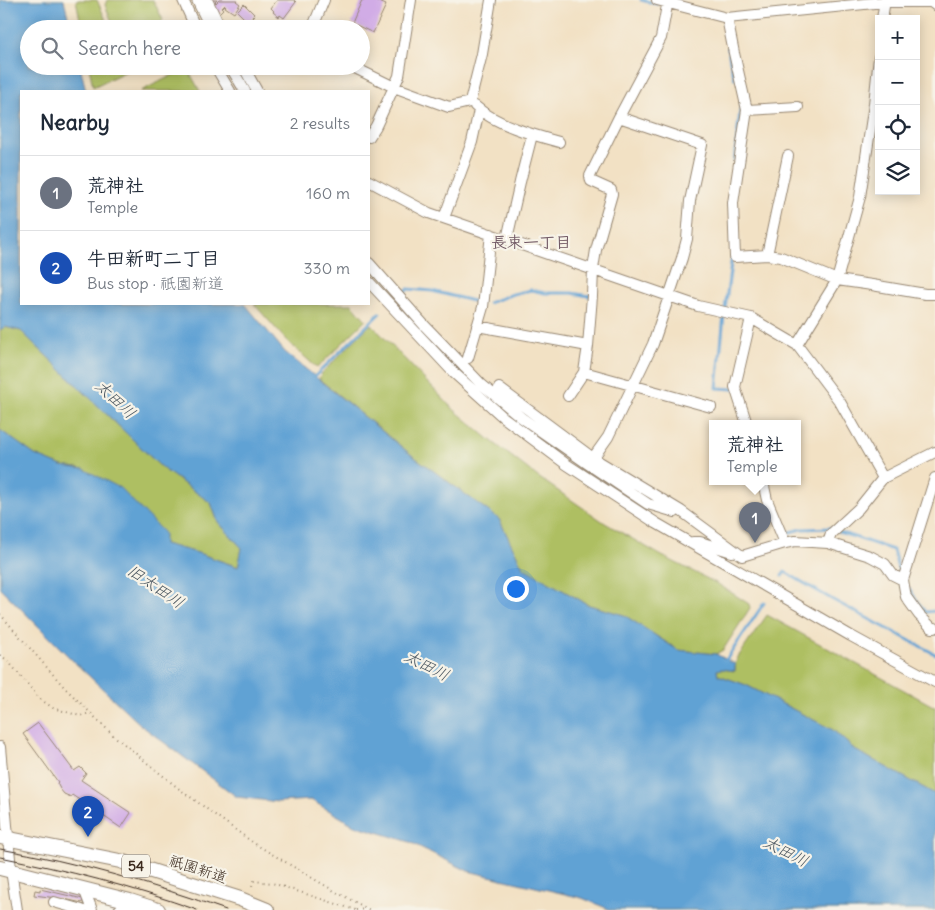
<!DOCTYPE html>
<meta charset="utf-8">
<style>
body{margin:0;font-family:Delius,"Klee One",sans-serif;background:#f6f6f7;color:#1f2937}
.controls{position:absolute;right:15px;top:15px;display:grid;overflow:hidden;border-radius:0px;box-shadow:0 2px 12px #0003}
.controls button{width:45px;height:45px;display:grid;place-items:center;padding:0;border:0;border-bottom:1px solid #e0e1e3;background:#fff;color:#1f2937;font:25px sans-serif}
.you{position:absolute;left:515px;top:588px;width:18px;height:18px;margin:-12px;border:4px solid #fff;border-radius:50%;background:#1a73e8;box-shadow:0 0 0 8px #1a73e833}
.badge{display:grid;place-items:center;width:32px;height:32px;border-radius:50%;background:#ea580c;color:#fff;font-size:16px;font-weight:700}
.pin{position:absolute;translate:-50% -41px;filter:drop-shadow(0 1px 2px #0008)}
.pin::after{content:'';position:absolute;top:26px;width:18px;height:15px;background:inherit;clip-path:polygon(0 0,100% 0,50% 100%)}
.popup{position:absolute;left:709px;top:420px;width:92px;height:65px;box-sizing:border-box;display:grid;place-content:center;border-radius:0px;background:#fff;filter:drop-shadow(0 1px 4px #0005);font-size:16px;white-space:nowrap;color:#747a83}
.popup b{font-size:19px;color:#1f2937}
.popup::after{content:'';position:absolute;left:50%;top:100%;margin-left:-10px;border:10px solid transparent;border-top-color:#fff}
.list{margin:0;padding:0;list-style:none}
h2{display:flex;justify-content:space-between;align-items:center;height:65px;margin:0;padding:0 20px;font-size:21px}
h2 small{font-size:16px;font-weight:400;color:#747a83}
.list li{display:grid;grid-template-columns:32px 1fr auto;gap:15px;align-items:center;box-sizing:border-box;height:75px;padding:0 20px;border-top:1px solid #e0e1e3}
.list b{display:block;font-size:19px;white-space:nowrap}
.list p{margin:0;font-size:16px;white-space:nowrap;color:#747a83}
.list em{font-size:16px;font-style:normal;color:#747a83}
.icon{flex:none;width:28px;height:28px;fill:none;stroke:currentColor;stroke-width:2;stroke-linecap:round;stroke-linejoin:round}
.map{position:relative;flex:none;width:935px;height:910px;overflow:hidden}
.search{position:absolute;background:#fff;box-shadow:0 2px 12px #0003;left:20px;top:20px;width:350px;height:55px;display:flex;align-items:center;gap:12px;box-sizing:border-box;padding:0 18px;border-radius:28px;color:#747a83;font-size:19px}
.panel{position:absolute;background:#fff;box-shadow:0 2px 12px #0003;left:20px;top:90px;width:350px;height:215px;border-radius:0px}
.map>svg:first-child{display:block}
</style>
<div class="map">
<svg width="935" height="910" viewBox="0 0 935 910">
<rect width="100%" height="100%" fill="#f7f3e8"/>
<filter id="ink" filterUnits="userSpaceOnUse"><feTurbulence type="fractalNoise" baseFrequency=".02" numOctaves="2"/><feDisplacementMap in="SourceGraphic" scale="10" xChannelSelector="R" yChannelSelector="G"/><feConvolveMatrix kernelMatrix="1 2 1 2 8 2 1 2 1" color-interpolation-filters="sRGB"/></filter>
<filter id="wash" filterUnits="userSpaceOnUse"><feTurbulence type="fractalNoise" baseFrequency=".0096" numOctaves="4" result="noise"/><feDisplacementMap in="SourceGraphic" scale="20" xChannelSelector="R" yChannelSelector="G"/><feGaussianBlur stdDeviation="1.12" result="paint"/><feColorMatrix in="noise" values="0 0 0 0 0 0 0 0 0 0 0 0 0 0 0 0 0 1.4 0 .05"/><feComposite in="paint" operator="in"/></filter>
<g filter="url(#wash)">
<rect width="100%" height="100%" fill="#f2e1c4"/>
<path fill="#aebf62" stroke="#747440" d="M76,0H97L110,29H82Z
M107,0H153L163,20C151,33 131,29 115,29L105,5Z
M89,66H137L93,87Z
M187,68L200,91H141Z
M254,304H352L366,320L317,368L286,340Z
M371,324L452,408L489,439L538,477L605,523L662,556L718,584L749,604L750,608L723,650L716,654L678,650L624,615L589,605L523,568L499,519L409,453L319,379L322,373Z
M5,327L21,331L162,468L211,503L218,522L242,548L239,567L198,553L164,544L84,469L62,466L35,455L0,430V330Z
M767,615L935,707V794L855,750L833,730L746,685L718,675L717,670L722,669L735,671V664L738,657Z"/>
<path fill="#61a2d4" stroke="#4e6679" d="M0,0H64L71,29H29V66H80L86,91H21V304H245L285,352L409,453L499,519L523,568L589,605L624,615L678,650L716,654L735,664V671L722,669L717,670L718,675L746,685L833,730L855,750L935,794V910H611L582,898L468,871L410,842L354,825L311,800L278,802L237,797L142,726L70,658L0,588V430L35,455L62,466L84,469L120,488L164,533V544L198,553L238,567L242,548L218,522L211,503L162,468L21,331L5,327L0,330Z"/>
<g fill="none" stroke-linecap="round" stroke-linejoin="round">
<path stroke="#61a2d4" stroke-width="3" d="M641,0L657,4
M728,48L730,61L735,79
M734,160L741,104
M404,292L408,289L432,291L481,303
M488,303L513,294L531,290L545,293H572L589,296V295
M725,309L732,256
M724,315L717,388L734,389
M312,379L380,313
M785,531L786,533L802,529L831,528
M839,532L893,550L899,572
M782,576L785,572L833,600L935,654
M909,589L925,612L935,611
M726,660L764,603"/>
</g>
<g id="blocks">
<path fill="#d1ace6" d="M211,0H217L215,2L216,3L219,0H237L236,1L240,4L234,13L225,7L226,6L225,5L222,8L223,9L218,14Z
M277,0H294L296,2L284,18L280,15L279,17L273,12L274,11L271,8Z
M362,0H375L386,5L373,33L352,23Z
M244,4L255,15L248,22L237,11Z
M38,723L74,771L80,767L86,773L81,780L131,813L121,828L72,795L71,797L64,794L60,789L57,783L58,782L23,734Z
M40,889L83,899L82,903L64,899L34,895L35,890L40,891Z"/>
</g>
</g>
<g filter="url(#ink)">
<use href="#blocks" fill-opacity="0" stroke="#968671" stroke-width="1"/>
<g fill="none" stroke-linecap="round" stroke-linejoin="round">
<g stroke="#968671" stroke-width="12">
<path id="minor" d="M183,0L196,29
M197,0L211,29
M207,0L221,29
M657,0L727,18L884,2H931L935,5
M727,18L734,53L747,110L733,203L735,257L767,255L781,257L837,280L872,285L925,294H935
M882,19L885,0
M312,29L324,0
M215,66L230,91
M230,66L245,91
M243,66L257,91
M351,66L394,87L449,107L470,102L482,54L491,0
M475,106C495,124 533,135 559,142
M747,110L798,107
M369,137L376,126L399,76L411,0
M369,181L429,213L698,306L751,318L797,345L840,402L883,478
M444,218L472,142L479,110
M507,239L520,182L532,135
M767,255L788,156
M369,263L424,325L481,384L522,418L588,464L648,504L675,512
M369,282L454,373L503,417L566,464L656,523L851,636L935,682
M477,326L588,346
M797,345L837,280L860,197L874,104L879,57
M468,358L483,307L491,234
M584,372L711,407
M499,388L593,458L681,511L742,556L785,543L795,541L828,543L870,556L885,564L893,575L903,580
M568,396L584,372L588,346L592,296L593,269L596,250L612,194L611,190L591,181L590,176L619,117L661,38L668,0
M747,424L735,387L751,318
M593,458L608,437L653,344L682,258L687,239L690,201L702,145L619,117
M935,478L903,580L906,597L919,615L932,628H935
M763,482L767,500L785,543
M693,542H700L732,552
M828,543L831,534L859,508L883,478L935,452
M0,747L11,870L17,910
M84,889L92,910
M54,902L82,910
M119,910L130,901"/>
</g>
<g stroke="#968671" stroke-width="16">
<path id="highway" d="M0,837L120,861L240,899L267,910
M0,868L130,901L158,910"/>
</g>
<path stroke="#968671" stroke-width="2" stroke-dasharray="1 4" stroke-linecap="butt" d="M0,614L64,687L113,735L178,788L255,844L336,892L370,910
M0,655L7,660L40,699L53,708L80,716L91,713
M252,886L254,881L272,883L355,910
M356,910L366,909"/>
<use href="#minor" stroke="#fff" stroke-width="10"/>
<use href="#highway" stroke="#fff" stroke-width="14"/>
<path stroke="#3b2a1e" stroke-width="1" d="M0,849C77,862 152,884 226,910
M0,857C67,870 133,887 197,910"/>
</g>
</g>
<g text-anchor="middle" stroke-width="4.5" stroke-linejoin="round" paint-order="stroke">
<rect fill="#f7f3e8" stroke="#73665b" stroke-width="1" x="122" y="854.5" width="28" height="23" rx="4"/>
<g font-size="14" font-weight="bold" fill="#3b2a1e">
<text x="136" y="871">54</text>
</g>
<g font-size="15" fill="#3b2a1e" stroke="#f7f3e8">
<text transform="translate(198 869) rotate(18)" y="5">祇園新道</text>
</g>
<g font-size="16" font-weight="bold" fill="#705864" stroke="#f7f3e8">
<text x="531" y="248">長束一丁目</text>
</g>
<g font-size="16" font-style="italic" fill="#48545e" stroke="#f7f3e8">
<text transform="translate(116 399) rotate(43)" y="6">太田川</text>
<text transform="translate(156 586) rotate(34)" y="6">旧太田川</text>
<text transform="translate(427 665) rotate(27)" y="6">太田川</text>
<text transform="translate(786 851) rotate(27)" y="6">太田川</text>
</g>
</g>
</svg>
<div class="controls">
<button>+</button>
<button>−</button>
<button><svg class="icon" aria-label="locate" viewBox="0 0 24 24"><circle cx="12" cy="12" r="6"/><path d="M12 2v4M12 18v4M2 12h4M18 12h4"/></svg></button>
<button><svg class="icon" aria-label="layers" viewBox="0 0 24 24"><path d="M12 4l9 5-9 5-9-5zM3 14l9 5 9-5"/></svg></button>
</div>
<div class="you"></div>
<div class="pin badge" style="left:755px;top:543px;background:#6b7280">1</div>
<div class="popup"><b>荒神社</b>Temple</div>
<div class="pin badge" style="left:88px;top:837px;background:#1a4fb4">2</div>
<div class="search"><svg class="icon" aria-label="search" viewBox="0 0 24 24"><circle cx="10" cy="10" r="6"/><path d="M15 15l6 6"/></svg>Search here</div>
<section class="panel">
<h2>Nearby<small>2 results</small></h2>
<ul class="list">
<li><span class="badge" style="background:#6b7280">1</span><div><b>荒神社</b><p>Temple</p></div><em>160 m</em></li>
<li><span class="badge" style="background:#1a4fb4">2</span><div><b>牛田新町二丁目</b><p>Bus stop · 祇園新道</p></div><em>330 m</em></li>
</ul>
</section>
</div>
